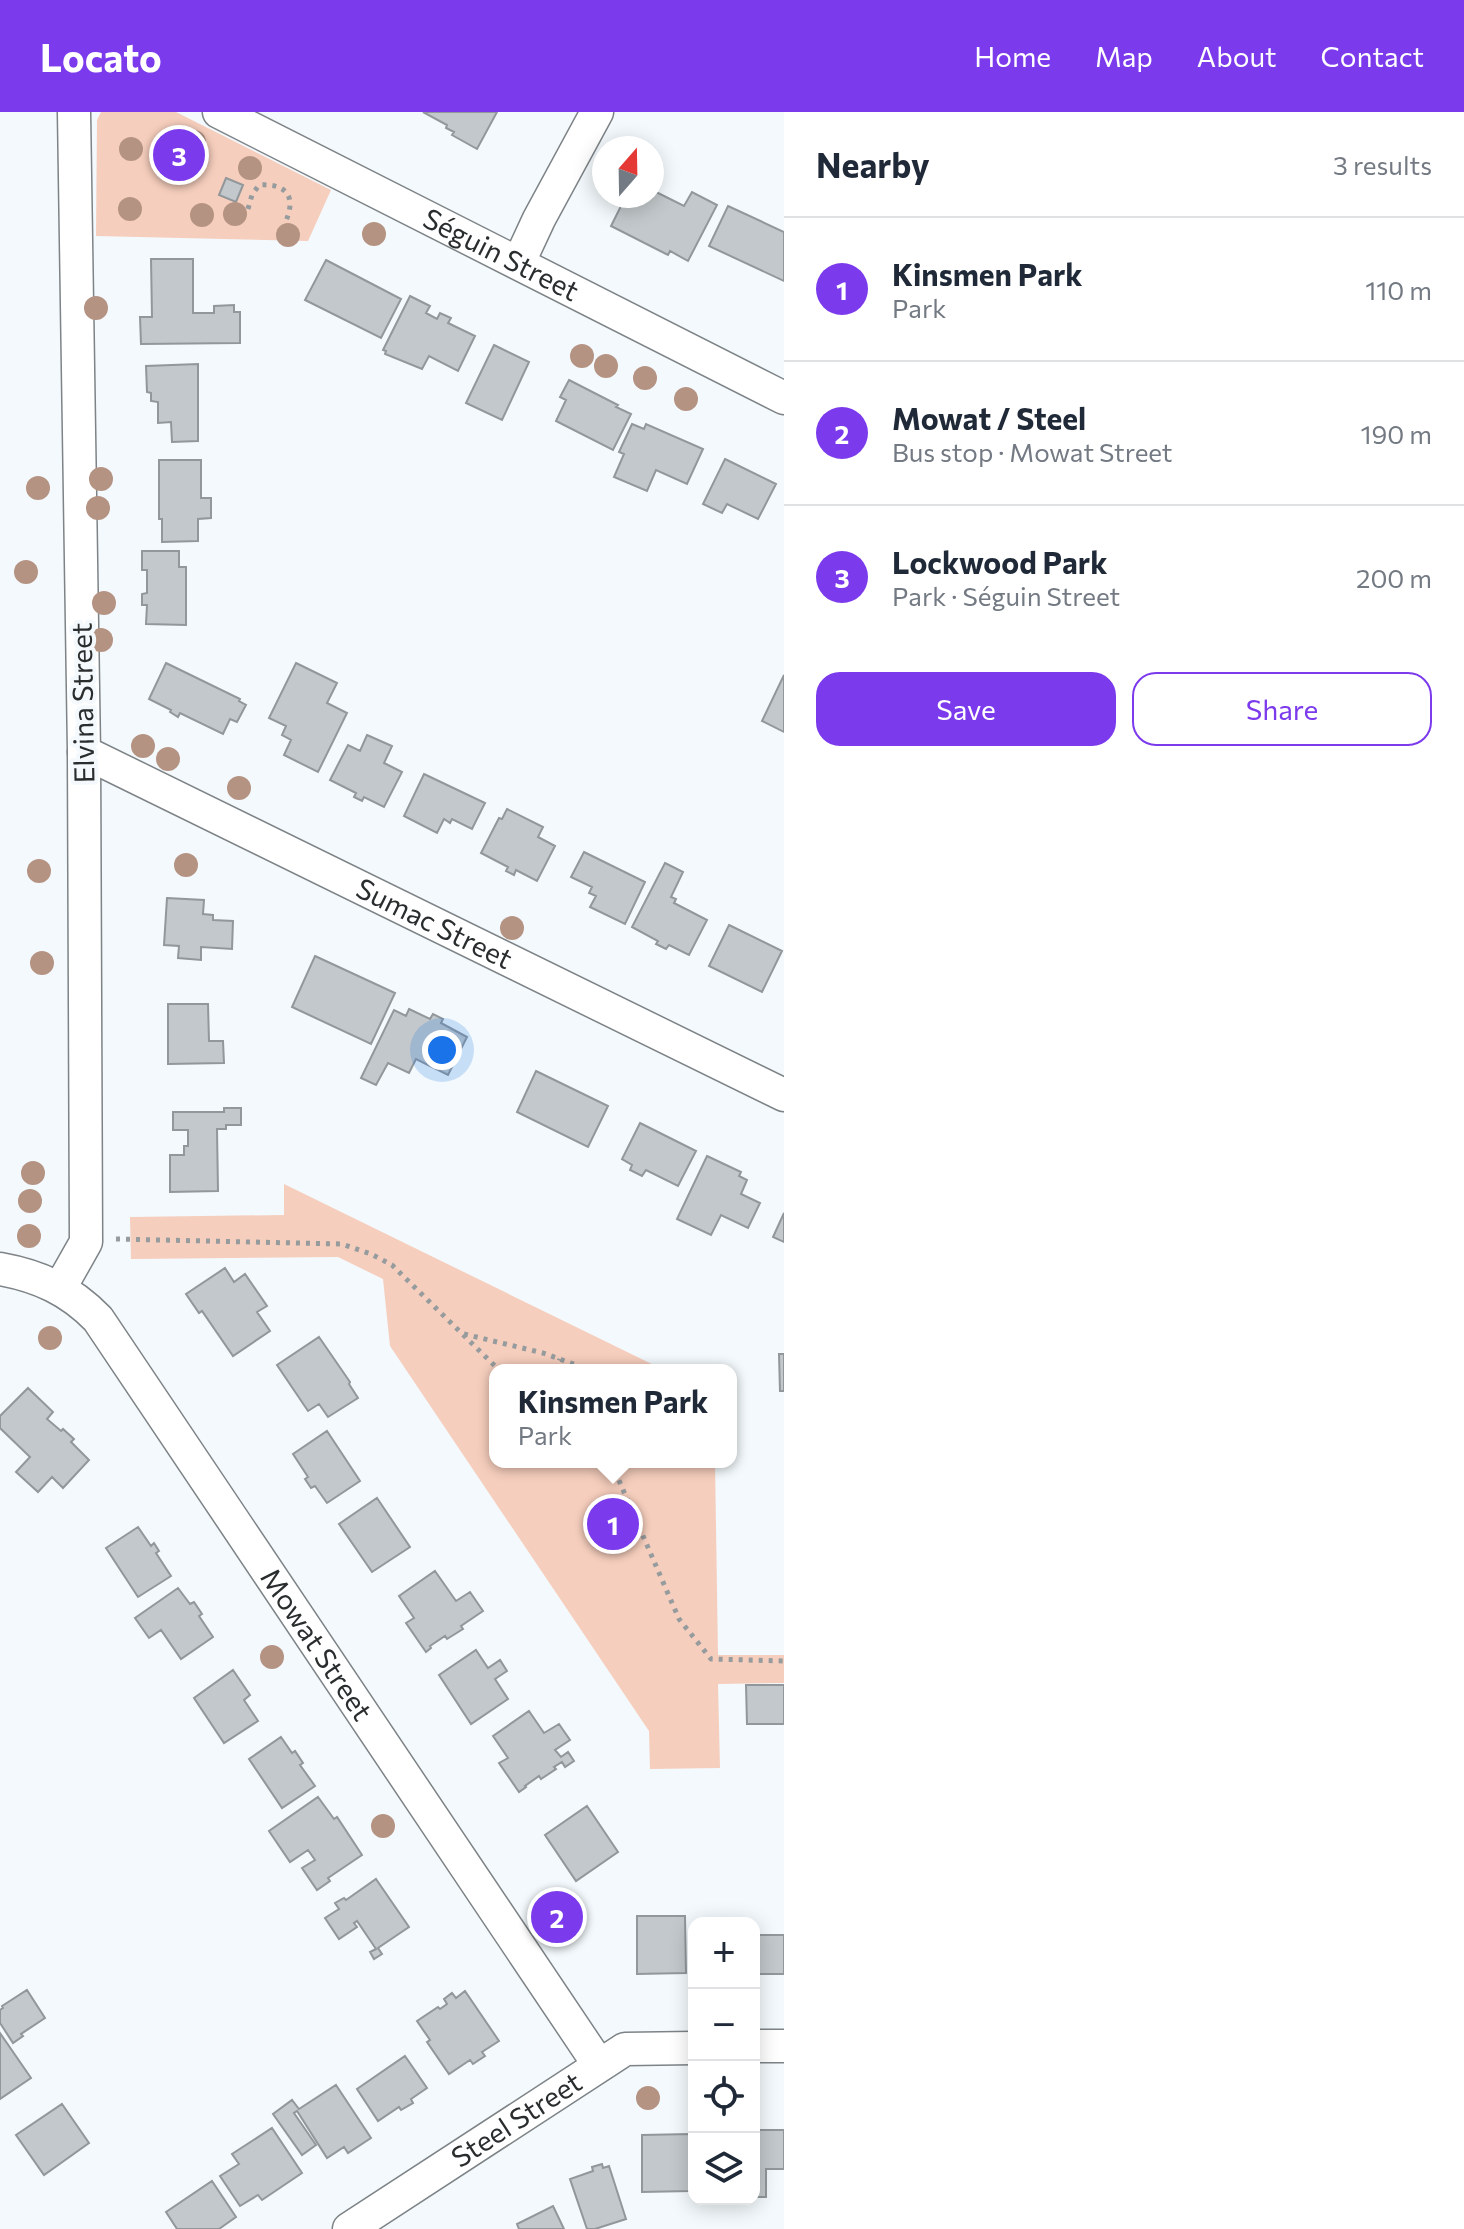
<!DOCTYPE html>
<meta charset="utf-8">
<style>
body{margin:0;font-family:Commissioner,sans-serif;background:#f6f6f7;color:#1f2937}
.controls{position:absolute;right:24px;bottom:24px;display:grid;overflow:hidden;border-radius:16px;box-shadow:0 4px 20px #0003}
.controls button{width:72px;height:72px;display:grid;place-items:center;padding:0;border:0;border-bottom:2px solid #e0e1e3;background:#fff;color:#1f2937;font:40px sans-serif}
.compass{position:absolute;left:592px;top:24px;width:72px;height:72px;border-radius:50%;background:#fff;box-shadow:0 4px 20px #0003;rotate:20deg}
.you{position:absolute;left:442px;top:938px;width:28px;height:28px;margin:-20px;border:6px solid #fff;border-radius:50%;background:#1a73e8;box-shadow:0 0 0 12px #1a73e833}
.badge{display:grid;place-items:center;width:52px;height:52px;border-radius:50%;background:#7c3aed;color:#fff;font-size:26px;font-weight:700}
.pin{position:absolute;translate:-50% -50%;border:4px solid #fff;box-shadow:0 2px 8px #0006}
.popup{position:absolute;left:489px;top:1252px;width:248px;height:104px;box-sizing:border-box;display:grid;place-content:center;border-radius:16px;background:#fff;filter:drop-shadow(0 2px 6px #0005);font-size:26px;white-space:nowrap;color:#747a83}
.popup b{font-size:30px;color:#1f2937}
.popup::after{content:'';position:absolute;left:50%;top:100%;margin-left:-16px;border:16px solid transparent;border-top-color:#fff}
.list{margin:0;padding:0;list-style:none}
h2{display:flex;justify-content:space-between;align-items:center;height:104px;margin:0;padding:0 32px;font-size:34px}
h2 small{font-size:26px;font-weight:400;color:#747a83}
.list li{display:grid;grid-template-columns:52px 1fr auto;gap:24px;align-items:center;box-sizing:border-box;height:144px;padding:0 32px;border-top:2px solid #e0e1e3}
.list b{display:block;font-size:30px;white-space:nowrap}
.list p{margin:0;font-size:26px;white-space:nowrap;color:#747a83}
.list em{font-size:26px;font-style:normal;color:#747a83}
.actions{display:flex;gap:16px;padding:24px 32px}
.actions a{flex:1;padding:18px 0;border:2px solid #7c3aed;border-radius:24px;text-align:center;font-size:28px;color:#7c3aed}
.actions .main{background:#7c3aed;color:#fff}
.icon{flex:none;width:44px;height:44px;fill:none;stroke:currentColor;stroke-width:2;stroke-linecap:round;stroke-linejoin:round}
.map{position:relative;flex:none;width:784px;height:2117px;overflow:hidden}
header{display:flex;align-items:center;gap:48px;box-sizing:border-box;height:112px;padding:0 40px;background:#7c3aed;color:#fff}
header strong{font-size:38px}
nav{display:flex;gap:44px;margin-inline-start:auto;font-size:28px}
main{display:flex}
aside{flex:1;background:#fff}
.map>svg:first-child{display:block}
</style>
<header>
<strong>Locato</strong>
<nav><a>Home</a><a>Map</a><a>About</a><a>Contact</a></nav>
</header>
<main>
<div class="map">
<svg width="784" height="2117" viewBox="0 0 784 2117">
<rect width="100%" height="100%" fill="#f3f9fc"/>
<path fill="#f6cebd" d="M101,0H176L331,78L308,129L96,124L97,8Z
M284,1072L664,1258H495V1350H715L718,1543H784V1571L718,1572L720,1656L650,1657L649,1619L390,1234L383,1167L338,1145L131,1147L130,1105L284,1103Z"/>
<path fill="#c2c8cb" stroke="#91979a" stroke-width="2" d="M423,0H497L477,37L452,23L454,20L446,16L447,13Z
M226,66L243,73L236,90L219,83Z
M652,78L684,94L692,80L717,93L688,149L670,139L668,143L611,114L626,84H652Z
M728,94L784,120V169L709,134Z
M151,147H193V201H214V194L234,193V200H240V231L141,232L140,205H152Z
M326,148L401,187L381,226L305,188Z
M410,184L430,194L426,201L437,207L440,201L451,206L448,211L475,224L458,259L429,244L422,257L385,242L386,239L383,238Z
M494,233L529,250L502,308L466,291Z
M198,252V329L172,330L171,310L158,311V290L151,289V281L147,280L146,254Z
M569,268L618,293L616,295L631,302L613,338L556,309L566,288L560,285Z
M632,312L644,317L646,312L703,337L687,372L656,358L647,379L614,365L624,342L619,340Z
M725,347L776,372L758,407L727,392L722,401L703,392Z
M159,348H201V386H211V406L198,407V429L162,430V407H159Z
M142,439H179V455H186V513L146,512L147,493H142V482L147,481V458H142Z
M166,551L240,587L239,589L246,593L237,610L230,607L223,622L180,601L178,605L170,600L171,598L149,587Z
M296,551L337,571L327,591L347,601L318,660L284,643L291,628L282,623L286,614L269,606Z
M784,563V620L762,609Z
M367,623L392,634L384,651L402,660L384,695L364,685L362,689L354,685L356,681L330,668L348,633L360,639Z
M424,662L485,691L472,717L452,707L450,711L444,707L437,721L404,704Z
M507,697L543,715L538,725L555,734L537,769L516,758L514,763L506,759L508,755L481,741L499,706L502,707Z
M584,740L645,770L625,812L590,795L596,784L589,781L592,775L571,765Z
M665,751L683,760L671,785L676,787L674,791L707,808L689,843L669,833L666,837L656,832L658,829L632,815Z
M167,786L204,788L203,802L213,803V808L233,809L232,837L201,835V848L178,846L179,834L164,833Z
M729,813L782,839L762,880L709,854Z
M315,844L395,881L371,932L292,895Z
M168,892H208L209,929H223L224,951L168,952Z
M409,897L430,907L433,902L443,907L441,911L467,925L448,963L416,947L409,961L388,951L376,973L361,966L394,898L406,904Z
M536,959L608,994L588,1035L517,1000Z
M224,996H241V1013H226V1017H217L218,1079L170,1080V1043H184V1034H188V1018H173V1000H224Z
M640,1011L696,1039L678,1074L646,1058L642,1064L630,1058L632,1053L622,1047Z
M707,1044L741,1060L739,1064L747,1068L741,1082L760,1091L748,1116L721,1103L711,1123L677,1107Z
M784,1101V1130L773,1125Z
M225,1156L234,1170L245,1162L267,1194L257,1200L270,1219L233,1244L202,1199L199,1201L186,1182Z
M319,1225L350,1270L349,1272L358,1286L328,1305L319,1292L308,1299L277,1253Z
M779,1242H784V1279H780Z
M28,1276L53,1300L47,1307L61,1319L63,1317L74,1327L71,1330L89,1348L63,1376L52,1365L38,1380L16,1360L30,1345L0,1316V1304Z
M327,1319L360,1369L327,1391L315,1374L311,1376L305,1367L308,1365L293,1342Z
M377,1386L410,1435L372,1460L339,1412Z
M138,1415L151,1434L154,1431L159,1439L156,1441L171,1464L138,1485L106,1436Z
M435,1459L456,1489L470,1480L483,1499L461,1514L463,1517L447,1527L445,1524L430,1534L431,1536L426,1540L406,1511L414,1506L399,1484Z
M178,1476L190,1492L194,1490L202,1502L199,1504L213,1525L181,1547L161,1518L149,1526L135,1506Z
M476,1538L488,1556L500,1548L507,1559L495,1567L508,1587L471,1612L439,1563Z
M233,1558L250,1583L244,1588L258,1609L224,1631L194,1586Z
M746,1573H784V1612H747Z
M529,1599L544,1621L559,1612L570,1628L555,1638L561,1645L568,1640L574,1649L565,1655L562,1650L554,1655L556,1657L541,1667L539,1664L525,1674L526,1675L519,1680L499,1651L508,1646L493,1624Z
M281,1625L292,1641L295,1639L303,1651L300,1653L315,1674L282,1696L249,1647Z
M318,1685L334,1707L337,1705L362,1743L328,1766L330,1769L317,1778L302,1756L315,1748L308,1738L290,1750L269,1719Z
M587,1694L618,1740L576,1769L545,1723Z
M376,1767L409,1815L378,1836L382,1842L374,1847L370,1840L376,1837L357,1809L354,1811L357,1815L339,1827L325,1806L339,1797L335,1791L344,1786L346,1788Z
M637,1804H685L686,1861L637,1862Z
M754,1823H784V1862H754Z
M27,1878L45,1906L21,1922L23,1924L13,1931L0,1911V1898L3,1896L2,1894Z
M465,1879L499,1929L482,1940L485,1944L473,1952L470,1948L449,1962L427,1930L430,1928L417,1909L438,1895L440,1897L447,1892L444,1887L452,1881L456,1886Z
M0,1921L31,1966L0,1987Z
M405,1944L427,1976L411,1987L413,1991L401,1998L399,1995L378,2009L357,1977Z
M336,1973L371,2026L348,2041L344,2035L327,2046L297,1999L294,2001L316,2033L302,2043L273,2002L292,1988L299,1997Z
M62,1992L89,2031L44,2063L16,2023Z
M272,2016L302,2061L262,2088L258,2083L240,2094L220,2064L239,2052L232,2042Z
M754,2018H784V2057H766V2085H754Z
M690,2022V2079L642,2080V2023Z
M602,2052L603,2056L609,2054L626,2107L595,2117H587L570,2067L593,2059L592,2055Z
M212,2069L236,2105L219,2117H177L166,2100Z
M553,2094L564,2117H519L517,2112Z"/>
<g fill="none" stroke-linecap="round" stroke-linejoin="round">
<g stroke="#7d8386" stroke-width="35">
<g id="street">
<path id="s1" d="M219,0L784,286"/>
<path d="M519,150L539,107L597,0"/>
<path id="s2" d="M84,640L784,983"/>
<path id="s3" d="M0,1157C39,1164 70,1178 98,1207L599,1953"/>
<path d="M60,1176L86,1130L84,640L74,0"/>
<path d="M754,1934H784"/>
<path id="s4" d="M349,2117L625,1937L694,1936"/>
</g>
</g>
<path stroke="#969b9d" stroke-width="5" stroke-dasharray="4 6" stroke-linecap="butt" d="M248,97L252,83L259,73C289,71 297,87 284,113
M116,1127L342,1132L371,1142L392,1153L499,1258
M464,1222L543,1241L590,1258
M556,1258L560,1247
M611,1350L679,1507L711,1547L784,1549"/>
<use href="#street" stroke="#fff" stroke-width="32"/>
</g>
<g fill="#b59383">
<circle cx="194" cy="30" r="12"/>
<circle cx="131" cy="37" r="12"/>
<circle cx="165" cy="49" r="12"/>
<circle cx="250" cy="56" r="12"/>
<circle cx="130" cy="97" r="12"/>
<circle cx="235" cy="102" r="12"/>
<circle cx="202" cy="103" r="12"/>
<circle cx="374" cy="122" r="12"/>
<circle cx="288" cy="123" r="12"/>
<circle cx="96" cy="196" r="12"/>
<circle cx="582" cy="244" r="12"/>
<circle cx="606" cy="254" r="12"/>
<circle cx="645" cy="266" r="12"/>
<circle cx="686" cy="287" r="12"/>
<circle cx="101" cy="367" r="12"/>
<circle cx="38" cy="376" r="12"/>
<circle cx="98" cy="396" r="12"/>
<circle cx="26" cy="460" r="12"/>
<circle cx="104" cy="491" r="12"/>
<circle cx="101" cy="528" r="12"/>
<circle cx="143" cy="634" r="12"/>
<circle cx="168" cy="647" r="12"/>
<circle cx="239" cy="676" r="12"/>
<circle cx="186" cy="753" r="12"/>
<circle cx="39" cy="759" r="12"/>
<circle cx="512" cy="816" r="12"/>
<circle cx="42" cy="851" r="12"/>
<circle cx="33" cy="1061" r="12"/>
<circle cx="30" cy="1089" r="12"/>
<circle cx="29" cy="1124" r="12"/>
<circle cx="50" cy="1226" r="12"/>
<circle cx="272" cy="1545" r="12"/>
<circle cx="383" cy="1714" r="12"/>
<circle cx="648" cy="1986" r="12"/>
</g>
<g text-anchor="middle" stroke-width="8" stroke-linejoin="round" paint-order="stroke">
<g font-size="28" fill="#2a2d2e" stroke="#f3f9fc">
<text dy="10" stroke="none"><textPath href="#s1" startOffset="316">Séguin Street</textPath></text>
<text transform="translate(83 591) rotate(-91)" y="10">Elvina Street</text>
<text dy="10" stroke="none"><textPath href="#s2" startOffset="390">Sumac Street</textPath></text>
<text dy="10" stroke="none"><textPath href="#s3" startOffset="504">Mowat Street</textPath></text>
<text dy="10" stroke="none"><textPath href="#s4" startOffset="200">Steel Street</textPath></text>
</g>
</g>
</svg>
<div class="controls">
<button>+</button>
<button>−</button>
<button><svg class="icon" aria-label="locate" viewBox="0 0 24 24"><circle cx="12" cy="12" r="6"/><path d="M12 2v4M12 18v4M2 12h4M18 12h4"/></svg></button>
<button><svg class="icon" aria-label="layers" viewBox="0 0 24 24"><path d="M12 4l9 5-9 5-9-5zM3 14l9 5 9-5"/></svg></button>
</div>
<svg class="compass" viewBox="-18 -18 36 36"><path d="M0-13l5 13h-10z" fill="#e53935"/><path d="M0 13l5-13h-10z" fill="#747a83"/></svg>
<div class="you"></div>
<div class="pin badge" style="left:613px;top:1412px">1</div>
<div class="popup"><b>Kinsmen Park</b>Park</div>
<div class="pin badge" style="left:557px;top:1805px">2</div>
<div class="pin badge" style="left:179px;top:43px">3</div>
</div>
<aside>
<h2>Nearby<small>3 results</small></h2>
<ul class="list">
<li><span class="badge">1</span><div><b>Kinsmen Park</b><p>Park</p></div><em>110 m</em></li>
<li><span class="badge">2</span><div><b>Mowat / Steel</b><p>Bus stop · Mowat Street</p></div><em>190 m</em></li>
<li><span class="badge">3</span><div><b>Lockwood Park</b><p>Park · Séguin Street</p></div><em>200 m</em></li>
</ul>
<div class="actions"><a class="main">Save</a><a>Share</a></div>
</aside>
</main>
